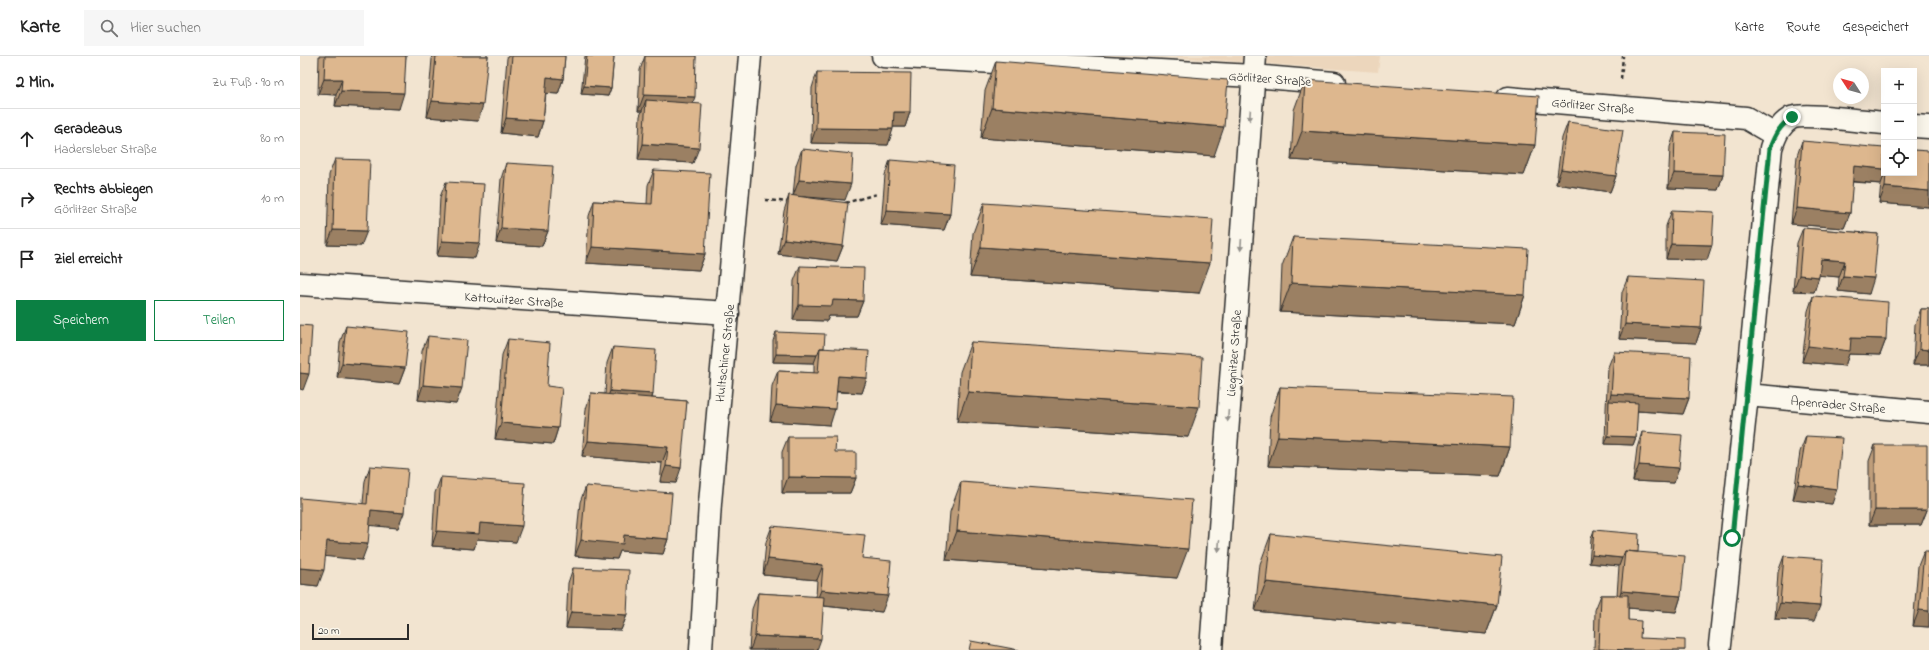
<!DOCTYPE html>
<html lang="de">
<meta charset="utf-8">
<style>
body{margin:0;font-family:"Indie Flower",sans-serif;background:#f6f6f6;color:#222}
.controls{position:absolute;right:12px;top:12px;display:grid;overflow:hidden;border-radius:0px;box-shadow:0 4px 16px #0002}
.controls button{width:36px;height:36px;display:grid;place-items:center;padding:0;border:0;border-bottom:1px solid #e0e0e0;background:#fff;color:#222;font:20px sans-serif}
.compass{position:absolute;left:1533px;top:12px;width:36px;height:36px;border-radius:50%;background:#fff;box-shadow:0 4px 16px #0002;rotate:306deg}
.scale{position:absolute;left:12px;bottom:10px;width:97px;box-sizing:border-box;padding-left:4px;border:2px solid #2b2b2b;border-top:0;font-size:11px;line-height:14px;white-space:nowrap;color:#2b2b2b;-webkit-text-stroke:3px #fbf7ec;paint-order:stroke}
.stop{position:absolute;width:12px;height:12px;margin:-9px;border:3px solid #0b8043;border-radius:50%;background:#fff}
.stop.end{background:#0b8043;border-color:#fff;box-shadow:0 1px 4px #0008}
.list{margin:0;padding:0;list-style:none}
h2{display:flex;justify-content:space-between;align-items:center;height:52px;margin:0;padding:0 16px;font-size:17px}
h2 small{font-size:13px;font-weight:400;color:#767676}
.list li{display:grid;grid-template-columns:26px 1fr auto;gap:12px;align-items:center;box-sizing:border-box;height:60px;padding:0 16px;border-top:1px solid #e0e0e0}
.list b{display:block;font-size:15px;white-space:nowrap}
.list p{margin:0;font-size:13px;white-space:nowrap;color:#767676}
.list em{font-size:13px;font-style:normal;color:#767676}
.actions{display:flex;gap:8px;padding:12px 16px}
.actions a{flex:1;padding:9px 0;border:1px solid #0b8043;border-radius:0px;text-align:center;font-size:14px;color:#0b8043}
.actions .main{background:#0b8043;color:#fff}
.icon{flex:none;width:22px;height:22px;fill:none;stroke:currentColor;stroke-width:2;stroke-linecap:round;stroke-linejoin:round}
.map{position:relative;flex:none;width:1629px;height:594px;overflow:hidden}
header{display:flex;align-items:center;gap:24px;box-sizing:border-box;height:56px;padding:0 20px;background:#fff;border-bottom:1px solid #e0e0e0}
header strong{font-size:19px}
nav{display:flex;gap:22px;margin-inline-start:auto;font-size:14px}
.search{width:280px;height:36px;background:#f6f6f6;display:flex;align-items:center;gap:10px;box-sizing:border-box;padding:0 14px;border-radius:0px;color:#767676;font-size:15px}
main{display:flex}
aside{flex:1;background:#fff}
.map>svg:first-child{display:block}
</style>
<header>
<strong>Karte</strong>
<div class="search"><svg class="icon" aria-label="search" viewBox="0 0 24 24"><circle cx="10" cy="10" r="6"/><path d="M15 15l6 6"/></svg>Hier suchen</div>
<nav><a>Karte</a><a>Route</a><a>Gespeichert</a></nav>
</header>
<main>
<aside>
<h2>2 Min.<small>Zu Fuß · 90 m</small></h2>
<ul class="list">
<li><svg class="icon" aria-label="ahead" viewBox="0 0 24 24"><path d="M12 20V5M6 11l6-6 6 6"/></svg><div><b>Geradeaus</b><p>Hadersleber Straße</p></div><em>80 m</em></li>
<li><svg class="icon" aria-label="right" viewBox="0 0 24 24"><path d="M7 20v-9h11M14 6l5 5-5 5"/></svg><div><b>Rechts abbiegen</b><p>Görlitzer Straße</p></div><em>10 m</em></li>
<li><svg class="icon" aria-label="arrive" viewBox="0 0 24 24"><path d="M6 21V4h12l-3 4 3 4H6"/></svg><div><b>Ziel erreicht</b></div></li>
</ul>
<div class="actions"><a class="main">Speichern</a><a>Teilen</a></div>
</aside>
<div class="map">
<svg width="1629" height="594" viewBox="0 0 1629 594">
<rect width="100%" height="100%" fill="#f2e4d0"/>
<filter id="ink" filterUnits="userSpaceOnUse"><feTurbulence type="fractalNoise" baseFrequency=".025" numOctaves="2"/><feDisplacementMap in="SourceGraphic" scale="8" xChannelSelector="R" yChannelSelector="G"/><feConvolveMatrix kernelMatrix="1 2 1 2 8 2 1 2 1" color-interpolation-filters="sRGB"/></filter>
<g filter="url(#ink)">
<path fill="#ecd6bc" d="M860,0H1080L1078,16Z"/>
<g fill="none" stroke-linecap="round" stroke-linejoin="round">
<g stroke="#2b2b2b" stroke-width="25">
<path id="minor" d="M583,0L953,20L1034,27
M1208,42L1446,62L1475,79
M1614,70L1629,71
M0,228L428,257
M1447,339L1629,356
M1420,589L1447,339L1471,92C1475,80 1479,69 1491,62C1503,56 1567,66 1584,67
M401,594L410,447L450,0
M911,594L955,0"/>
</g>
<path stroke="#2b2b2b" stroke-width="2.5" stroke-dasharray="4 3" stroke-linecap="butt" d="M1321,23L1323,0
M465,144L490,146
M545,147L577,138"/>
<use href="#minor" stroke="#fbf7ec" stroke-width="22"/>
</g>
<path fill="#be9d7a" stroke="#2b2b2b" d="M19,0H106L99,53L35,50L36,39L18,38Z
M133,0H188L178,65L127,61L132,3Z
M208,0H265L263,23L258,38L246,37L243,65L238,81L201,77L207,2Z
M285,0H314L311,32L308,40L281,38Z
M345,0H396L392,47L393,107L338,104L340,60L342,55H338L340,14Z
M696,5L914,100L681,82L685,35Z
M517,16L610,56L605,71H593L588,89L511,87L512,32Z
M1005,24L1235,89L1224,119L991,104L994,54Z
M1268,66L1316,120L1310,136L1256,128L1262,82Z
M1375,76L1423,119L1418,134L1368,132L1370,91Z
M1502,85L1584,117H1614L1629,95V151L1579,147L1581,128L1552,126L1550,157L1544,172L1491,168L1497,100Z
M502,93L545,144L493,140L496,109Z
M35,103L61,190L27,189L29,119Z
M590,104L650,158L644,174L581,169L585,119Z
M206,107L248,175L242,190L196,187L201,123Z
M354,114L405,198L399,214L286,207L289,160L294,145L347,148L348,129Z
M146,126L175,202L137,200L140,141Z
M489,139L543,190L537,205L478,198L484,155Z
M684,147L899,237L670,221L673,177Z
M1372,154L1407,204L1366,203V170Z
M1503,172L1578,178L1569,238L1538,235L1539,221L1519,219L1514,236L1493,235L1497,187Z
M993,181L1225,239L1215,268L980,256L982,210Z
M500,210L563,245L557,260H529L527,265L493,264L494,225Z
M1328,221L1401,272L1396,287L1319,283L1322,236Z
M1513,240L1586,283L1580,299L1549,298L1545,310L1502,306L1508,255Z
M1621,253H1629V309H1613L1615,268Z
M46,270L105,312L99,328L37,322L40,286Z
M476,276L524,292L567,322L562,337L536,336L530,369L470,365L472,330L478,315L514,317V307L473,306V285Z
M128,280L156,348L118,344L122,295Z
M208,283L247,330L258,372L253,388L195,383L202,299Z
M671,286L888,381L657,366L660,316Z
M313,291L353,338L352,342L387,345L376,427L360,426L362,407L282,400L286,353L291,337L305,338L307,307Z
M1314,296L1389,342L1383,358L1337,355L1336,381L1333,389L1305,388L1306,353L1308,311Z
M980,331L1210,391L1200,420L968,410L970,361Z
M1342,376L1379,412L1374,427L1333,425L1337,392Z
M1506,380L1532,448L1493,444L1500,396Z
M488,381L535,396L556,422L550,437H482V396Z
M1575,389L1627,454L1621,469H1569V405Z
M70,410L98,472L70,469L62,504L25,500L18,530L0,528L63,447L65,425Z
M141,421L216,486L177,483L174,493L132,490L135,437Z
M661,426L877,522L646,504L650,456Z
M286,430L368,483L363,498L320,495L317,503L275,500L280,446Z
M472,470L562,502L582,556L523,550L517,594H449L452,553L458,537L516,541L517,524L463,519L466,486Z
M1294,474L1338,496L1381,540L1376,556L1328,552V564L1340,582L1385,594H1294L1295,554L1301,539H1317L1319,510L1289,507L1291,483Z
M971,478L1197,549L1186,578L955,555L960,508Z
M1624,495L1629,571L1613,570L1618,510Z
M1484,500L1514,565L1475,563L1478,516Z
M273,512L327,559L321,574L266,572L268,527Z"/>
<path fill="#9b8063" stroke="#2b2b2b" d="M247,21L263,23L258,38L241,37Z
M24,23H42L36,39L18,38Z
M284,30L311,32L308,40L281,38Z
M41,35L104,37L99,53L35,50Z
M344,39L395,41L389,56L346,44L342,55H338Z
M132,45L183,49L178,65L127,61Z
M692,52L924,71L914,100L681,82Z
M594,56H610L605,71H588Z
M206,62L243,65L238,81L201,77Z
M516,72L593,73L588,89L511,87Z
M1002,75L1235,89L1224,119L991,104Z
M343,88L399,92L393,107L338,104Z
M1554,110L1584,113V117H1585L1581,128L1548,125Z
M1261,113L1316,120L1310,136L1256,128Z
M1374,117L1423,119L1418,134L1368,132Z
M499,124L551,128L545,144L493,140Z
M1585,131L1629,135V151L1579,147Z
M1497,152L1550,157L1544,172L1491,168Z
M587,154L650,158L644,174L581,169Z
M201,172L248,175L242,190L196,187Z
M33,174L67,175L61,190L27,189Z
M484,183L543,190L537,205L478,198Z
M142,185L180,187L175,202L137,200Z
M1371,188L1412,189L1407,204L1366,203Z
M292,191L405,198L399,214L286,207Z
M681,191L910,207L899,237L670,221Z
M1521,203L1545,205L1539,221L1515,219Z
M1499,219L1519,221L1514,236L1493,235Z
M1543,220L1574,222L1569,238L1538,235Z
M991,227L1225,239L1215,268L980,256Z
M533,244L563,245L557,260H529L527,265L493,264L499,249Z
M1325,268L1401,272L1396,287L1319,283Z
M1551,282L1586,283L1580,299L1549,298L1545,310L1502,306L1508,290Z
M1619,293L1629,294V309H1613Z
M476,298L517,299L514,307L473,306Z
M42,307L105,312L99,328L37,322Z
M0,317L9,318L3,334L0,333Z
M538,320L567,322L562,337L532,335Z
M123,329L162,332L156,348L118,344Z
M310,335L353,338L348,354L304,351Z
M668,336L899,351L888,381L657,366Z
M1311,338L1389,342L1383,358L1309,353V345Z
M476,349L535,353L530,369L470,365Z
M201,367L258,372L253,388L195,383Z
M978,380L1210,391L1200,420L968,410Z
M1308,380L1336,381L1333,389L1305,388Z
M288,385L368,391L362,407L282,400Z
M1339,409L1379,412L1374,427L1333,425Z
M366,410L381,412L376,427L360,426Z
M488,421L556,422L550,437H482Z
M1498,428L1537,433L1532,448L1493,444Z
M71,454L104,457L98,472L66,469Z
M1575,454H1627L1621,469H1569Z
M180,467L222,470L216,486L177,483L174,493L132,490L137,475Z
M657,475L888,493L877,522L646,504Z
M324,479L368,483L363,498L320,495L317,503L275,500L281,484Z
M27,485L68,488L62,504L21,500Z
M1292,499L1322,502L1319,510L1289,507Z
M468,503L523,509L517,524L463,519Z
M0,512L24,514L18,530L0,528Z
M966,526L1197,549L1186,578L955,555Z
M521,534L588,540L582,556L515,549Z
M1321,535L1381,540L1376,556L1316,551Z
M1480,547L1520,550L1514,565L1475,563Z
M1619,554L1629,555V571L1613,570Z
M271,556L327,559L321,574L266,572Z
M455,580L521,583L517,594H450Z
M1299,593L1331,594H1299Z"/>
<path fill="#ddb78e" stroke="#2b2b2b" d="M25,0H106L104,37L41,35L42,23H24Z
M136,0H188L183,49L132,45Z
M212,0H265L263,23L247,21L243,65L206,62Z
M287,0H314L311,32L284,30Z
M345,0H396L395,41L344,39Z
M696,5L928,24L924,71L692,52Z
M517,16L611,17L610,56H594L593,73L516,72Z
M1005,24L1239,40L1235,89L1002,75Z
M346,44L402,48L399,92L343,88Z
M1268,66L1323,74L1316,120L1261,113Z
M1375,76L1425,78L1423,119L1374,117Z
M1502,85L1584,92V113L1554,110L1550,157L1497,152Z
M502,93L553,98L551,128L499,124Z
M1614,94L1629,95V135L1585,131L1586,117H1614Z
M35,103L70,104L67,175L33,174Z
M590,104L654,109L650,158L587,154Z
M206,107L253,110L248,175L201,172Z
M354,114L410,117L405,198L292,191L294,145L352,148Z
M146,126L184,128L180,187L142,185Z
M489,139L548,147L543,190L484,183Z
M684,147L913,163L910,207L681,191Z
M1372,154L1414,156L1412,189L1371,188Z
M1503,172L1578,178L1574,222L1543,220L1545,205L1521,203L1519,221L1499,219Z
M993,181L1228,193L1225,239L991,227Z
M500,210L564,212L563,245L533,244L532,250L499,249Z
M1328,221L1404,225L1401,272L1325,268Z
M1513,240L1588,246L1586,283L1551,282L1550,295L1508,290Z
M1621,253H1629V294L1619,293Z
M0,269L12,270L9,318L0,317Z
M46,270L109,276L105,312L42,307Z
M476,276L525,278L524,292H520L517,299L476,298Z
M128,280L167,284L162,332L123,329Z
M208,283L250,287L247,330L262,332L258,372L201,367Z
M671,286L902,301L899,351L668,336Z
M313,291L356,294L353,338L310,335Z
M520,292L569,295L567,322L538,320L535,353L476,349L478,315L518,317Z
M1314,296L1391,300L1389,342L1311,338Z
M980,331L1213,341L1210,391L978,380Z
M291,337L387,345L381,412L366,410L368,391L288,385Z
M1309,345L1338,347L1336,381L1308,380Z
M1342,376L1382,379L1379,412L1339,409Z
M1506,380L1542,382L1537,433L1498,428Z
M488,381H536L535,396H556V422L488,421Z
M1575,389H1627V454H1575Z
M70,410L108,413L104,457L71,454L68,488L27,485L24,514L0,512V442L67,448Z
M141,421L225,427L222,470L180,467L179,478L137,475Z
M661,426L892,444L888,493L657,475Z
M286,430L372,437L368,483L324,479L323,488L281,484Z
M472,470L565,479L562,502L591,505L588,540L521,534L523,509L468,503Z
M1294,474L1339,478L1338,496L1325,495L1322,502L1292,499Z
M971,478L1202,501L1197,549L966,526Z
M1325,495L1385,500L1381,540L1321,535Z
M1624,495H1629V555L1619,554Z
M1484,500L1523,503L1520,550L1480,547Z
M273,512L329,514L327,559L271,556Z
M458,537L524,541L521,583L455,580Z
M1301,539H1328V564L1341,565L1340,582L1385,584V594H1332L1299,593Z
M671,585L719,594H669Z"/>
<defs><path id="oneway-solid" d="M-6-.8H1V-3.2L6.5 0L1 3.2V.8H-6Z"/></defs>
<g fill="#93918c">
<use href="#oneway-solid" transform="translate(950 59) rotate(94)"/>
<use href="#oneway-solid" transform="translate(941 189) rotate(94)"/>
<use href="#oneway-solid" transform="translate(928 360) rotate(94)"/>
<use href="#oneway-solid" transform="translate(919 490) rotate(94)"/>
</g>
</g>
<g fill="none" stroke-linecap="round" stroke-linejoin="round" filter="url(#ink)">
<path stroke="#0b8043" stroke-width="5" d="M1432,482L1470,92C1475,78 1480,70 1492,61"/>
</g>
<g text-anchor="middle" stroke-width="4" stroke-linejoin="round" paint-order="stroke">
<g font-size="13" fill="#2b2b2b" stroke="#fbf7ec">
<text transform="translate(970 22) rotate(4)" y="5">Görlitzer Straße</text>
<text transform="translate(1293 49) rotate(5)" y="5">Görlitzer Straße</text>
<text transform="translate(214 243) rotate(4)" y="5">Kattowitzer Straße</text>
<text transform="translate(424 297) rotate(-84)" y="5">Hultschiner Straße</text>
<text transform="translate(933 297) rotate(-86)" y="5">Liegnitzer Straße</text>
<text transform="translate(1538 348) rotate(5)" y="5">Apenrader Straße</text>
</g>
</g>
</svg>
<div class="controls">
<button>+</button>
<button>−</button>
<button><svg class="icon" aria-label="locate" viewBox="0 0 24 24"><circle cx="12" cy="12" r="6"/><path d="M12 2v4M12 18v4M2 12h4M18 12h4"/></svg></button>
</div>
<svg class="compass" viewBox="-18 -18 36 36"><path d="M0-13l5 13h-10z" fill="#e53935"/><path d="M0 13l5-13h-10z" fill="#767676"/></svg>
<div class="scale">20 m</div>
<div class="stop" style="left:1432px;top:482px"></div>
<div class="stop end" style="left:1492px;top:61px"></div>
</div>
</main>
